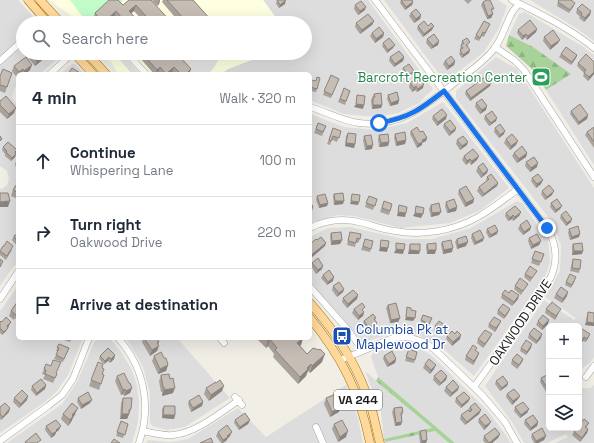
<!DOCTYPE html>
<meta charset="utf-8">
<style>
body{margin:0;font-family:"Space Grotesk",sans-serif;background:#f6f6f7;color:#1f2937}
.controls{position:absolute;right:12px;bottom:12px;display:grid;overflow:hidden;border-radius:6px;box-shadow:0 4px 16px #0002}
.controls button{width:36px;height:36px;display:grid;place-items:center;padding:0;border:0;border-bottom:1px solid #e0e1e3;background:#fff;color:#1f2937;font:20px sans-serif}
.stop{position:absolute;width:12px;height:12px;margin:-9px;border:3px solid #1a73e8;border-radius:50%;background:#fff}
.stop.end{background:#1a73e8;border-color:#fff;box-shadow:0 1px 4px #0008}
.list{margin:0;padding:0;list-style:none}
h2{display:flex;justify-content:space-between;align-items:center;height:52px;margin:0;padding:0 16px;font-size:17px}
h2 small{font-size:13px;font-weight:400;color:#747a83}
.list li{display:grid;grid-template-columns:26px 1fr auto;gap:12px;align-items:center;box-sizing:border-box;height:72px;padding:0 16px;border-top:1px solid #e0e1e3}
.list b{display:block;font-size:15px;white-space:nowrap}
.list p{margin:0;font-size:13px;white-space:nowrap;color:#747a83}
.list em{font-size:13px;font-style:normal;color:#747a83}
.icon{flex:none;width:22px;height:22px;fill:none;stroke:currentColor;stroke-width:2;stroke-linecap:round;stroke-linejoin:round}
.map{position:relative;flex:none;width:594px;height:443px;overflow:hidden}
.search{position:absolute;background:#fff;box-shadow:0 4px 16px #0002;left:16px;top:16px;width:296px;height:44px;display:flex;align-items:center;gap:10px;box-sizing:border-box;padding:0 14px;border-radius:22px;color:#747a83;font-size:15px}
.panel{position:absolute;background:#fff;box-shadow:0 4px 16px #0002;left:16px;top:72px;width:296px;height:268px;border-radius:6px}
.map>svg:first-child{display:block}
</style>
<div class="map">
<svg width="594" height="443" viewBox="0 0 594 443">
<defs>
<pattern id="forest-firs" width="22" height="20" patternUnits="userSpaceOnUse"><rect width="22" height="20" fill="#a7d299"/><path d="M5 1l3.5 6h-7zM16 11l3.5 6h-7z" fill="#8fb484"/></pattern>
</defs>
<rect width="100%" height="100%" fill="#f1eee6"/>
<path fill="#dedddd" d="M0,0H18L39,23H23V53H52L55,56L56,60L40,74H18V85L15,87L12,97L17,106H18V262L11,270L0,286V188L2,189L7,185L9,179L7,171L0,166Z
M263,0H368L433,89L419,103L398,113L376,117L344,114L310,100V74H221L228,69L270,53H305V23H280Z
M384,0H498L507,6L499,28L484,52L445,82Z
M530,0H594V41L576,28Z
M525,12L582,46L594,55V165L546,90L570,74L533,47L509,35L519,14Z
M496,57L517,69L594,188V357L590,363L579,370V326H549V428H579V386L581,388H590L594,385V443H555L568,437L566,434L547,443H524L512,422L485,386L544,300L574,320L576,318L545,297L560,271L561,245L551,221L456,98V91Z
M72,64H75L85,74H60Z
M443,102L509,188L481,210L450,223L401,228L354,216L337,215L310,223V114L344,127L375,130L407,123Z
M517,201L522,203L548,240L550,262L545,277L474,376L440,346L421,336L395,333L363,342L310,282V237L328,228L350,227L403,239H432L471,228Z
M18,285V338H83L68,375L57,391L45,402L0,433V310L4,306Z
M96,338H109L121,352L131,368L137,385L139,402L138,422L132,443H7L62,404L77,382Z
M125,338H177L230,398L185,427L167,430L152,426L150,422V393L143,367L131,346Z
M396,344L416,346L431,355L488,411L508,438L511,443H455L378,377L371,357L373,353Z
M365,371L432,428L384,439L381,413Z
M346,385L358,418L363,443H146L148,440L171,442L188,439L238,408L266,437Z
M435,431L449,443H385V442Z"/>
<path fill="#fdffe0" d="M49,0H263L280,23H79L65,11Z
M106,53H270L228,69L221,74H118Z"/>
<path fill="url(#forest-firs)" d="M509,35L533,47L571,74L546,90L531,68L506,46Z
M378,377L455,443H449L435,431L385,442L384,439L432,428L376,381Z"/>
<path fill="#c1fcc9" d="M70,0H124L94,18L82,16Z"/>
<path fill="#e4e4e4" d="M114,53H122L140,74H132Z
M188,53H222L215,66L209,74H188L178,62Z"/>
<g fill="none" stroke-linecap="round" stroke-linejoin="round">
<g stroke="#a7a7a7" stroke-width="7">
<path id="minor" d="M375,0L547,228C557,244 558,260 551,277L487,369L474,387
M512,0C541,14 569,28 594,48
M495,47L514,60L524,70L594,177
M59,53L65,60
M127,53L146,74
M0,61L23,40
M50,74L65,60L72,53
M310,107C327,112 342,121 359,123C401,128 426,105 457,81C470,71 484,62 494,49C501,40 504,29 509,19C511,13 515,8 519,4
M310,228C326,220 345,218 363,223C374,226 384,230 395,231C423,236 453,231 478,217C492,209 505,199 518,189
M310,287L348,330L363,351
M0,299L18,272
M118,338C144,367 152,406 139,443
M220,338L224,343
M340,360L363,351L385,341L393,338L408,337L424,342L434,349L483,396L505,422L517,443
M586,377L594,366
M235,397L242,405
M316,427L323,443
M143,431C153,433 163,436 173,435C196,433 220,413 239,400
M0,441L48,406L62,395L73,379L89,338"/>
</g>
<g stroke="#9b7000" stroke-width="9">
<path id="major" d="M28,0L48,23
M40,0L61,23
M74,53L93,74
M87,53L106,74
M310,303C338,334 360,370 372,410C375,421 377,432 380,443
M310,318C342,357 360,393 370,443"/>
</g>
<use href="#minor" stroke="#fff" stroke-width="6"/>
<use href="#major" stroke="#ffd99c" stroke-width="8"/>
</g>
<path fill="#aaa39c" d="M129,0L172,23H145L134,11L131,13L140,23H117L118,21L114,17L107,23H96L93,19L95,13L123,5Z
M152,0H160L159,4L157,6Z
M163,0H193L211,20L216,23H180L162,2Z
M277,0L285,4L279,8L276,4Z
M401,0L413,2L412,5L405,10L400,3Z
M464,0H472L468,4Z
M483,2L492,12L493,14L491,18L487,19L481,5Z
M558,2L574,6L569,13L557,6Z
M355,5L365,10L358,15L354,9Z
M577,9L590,15L584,22L579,18L580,17L576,13Z
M411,13L421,15L420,19L414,23L409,16Z
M374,21L372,25L360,34L355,27L356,23Z
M490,24L484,37L482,36L479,41L474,39L476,35Z
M418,26H428L432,30L423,37L417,29Z
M537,29L536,32L527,40L525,37L522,40L517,33L518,30Z
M372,33H384L383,37L375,43L370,36Z
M544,37L558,43L550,50L543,41Z
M427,39L439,41L438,45L431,49L426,43Z
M462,41L469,46L467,47L470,50L469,53L462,58L459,54L461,50L460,49Z
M383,43L393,48L387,53L382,46Z
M32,53H48L47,56L35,66L29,59Z
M139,53H188L181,59L191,69L189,74H174L172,72L170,74H159L158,72L156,74H154L140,58L141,55Z
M561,54L577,55L576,58L571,65L559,57Z
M390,57H404L403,61L394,67L389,61Z
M445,61H455L454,65L447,70L443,64Z
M594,62V74L588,81L583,76L584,73L577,66L578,63Z
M14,66L30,70L25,74H18V77L17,78L12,71Z
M403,68L414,71L412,74L407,78L402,72Z
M12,73L5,93L0,91V76Z
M331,75L339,79L331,98L323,95Z
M317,77V89L316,92L310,91V82L316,81Z
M410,83L423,88L417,92L415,90L412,92L409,87Z
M490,86L470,101L465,94L466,91Z
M344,88L350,91L345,105L338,102Z
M374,94L382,105L381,108L372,109L371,100Z
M388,95L399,100L398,104L390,106L387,99Z
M0,101L14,113L7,119L0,112Z
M476,103L486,110L480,114L475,107Z
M571,111L588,115L587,119L578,125L570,114Z
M433,116L446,119L437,126L432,119Z
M485,116L496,121L489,126L484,119Z
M318,123L326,126L322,136L314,133Z
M444,124L456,128L455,131L449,136L443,127Z
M594,127V148L585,135L587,132Z
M333,128L341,131L337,142L332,140L330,145L327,144Z
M495,128L504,134L499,138L494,132Z
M411,131L420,132L427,138L426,141L422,143V145L417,148L410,134Z
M348,133L355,144L354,148L345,146L346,136Z
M395,134L406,140L405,144L396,146L394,138Z
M379,135L389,142L388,146L379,147L378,139Z
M364,136L372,149L365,150L363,140Z
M506,139L516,145L510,150L504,143Z
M457,140L467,145L460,150L456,144Z
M3,147L17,150L15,157L11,161L5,156V154L2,150Z
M514,153H527L526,157L517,163L512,156Z
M464,156H479L477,160L471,165L469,162L466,165L462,160Z
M17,159H18V175L15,164Z
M526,162L537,167L530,172L525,166Z
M478,167L488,170L487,173L481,178L476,171Z
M487,177L498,183L497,186L482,197L477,191L479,187L487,181L486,180Z
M532,178L541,184L536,188L531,181Z
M18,182V199L11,196L13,190Z
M459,190L474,199L473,203L465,207L458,194Z
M542,191L552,195L545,200L541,194Z
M334,194L343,204L334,205L333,197Z
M317,196L328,203L327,206L319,208L316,200Z
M369,196L377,199L373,210L365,207Z
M384,201L392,204L389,215L380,212Z
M446,202L457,207L456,211L447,213L445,206Z
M551,203L562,206L560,209L555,213L550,207Z
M431,205L441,212L439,215L431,217L429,209Z
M521,212L519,216L513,221L512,219L508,221L505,216L506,213Z
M561,215L571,222L566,226L560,218Z
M520,225L531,227L530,230L523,235L518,229Z
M487,229L497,234L489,238L486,232Z
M569,229L579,237L570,240L568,233Z
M350,232L360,239L358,243L356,242L355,247L347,245Z
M18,233V245L17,246L12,240L14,236Z
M331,233L342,240L340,244L331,245L330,236Z
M472,234L483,241L474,245L471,238Z
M529,238L541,241L539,245L531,249L528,241Z
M365,239L373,241L370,252L361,250Z
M457,239L466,246L457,249L455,242Z
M442,242L452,252L443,254L441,245Z
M410,244L419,254H408L409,248Z
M427,244L435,254H427L426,247Z
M573,244L582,254L572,255V247Z
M4,246L12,250L6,260L0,255V251Z
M535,251L544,254L539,266L531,263Z
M573,259L580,269L579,273L570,271L572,262Z
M312,263L322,269L316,274L311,266Z
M537,271L535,274L530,282L524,277L525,274Z
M323,275L333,281L327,285L321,278Z
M575,281L571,288L565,285L566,282Z
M528,284L526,287L521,295L514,289L515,286Z
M333,286L344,289L343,292L337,297L332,290Z
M502,294L518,299L512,306L501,298Z
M556,294L567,296L562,303L554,298Z
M358,295L357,299L347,308L342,302L343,298Z
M18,301V321L15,318L14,320L9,316L11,311Z
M388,305L400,318L398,322L390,323L386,308Z
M354,309L363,311L364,312L363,316L358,320L352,313Z
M510,309L508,313L504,319L497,314L498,310Z
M546,309L559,312L555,320L545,313Z
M588,312L594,313V326L585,325L587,315Z
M423,315L432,318L428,327L420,324Z
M376,318L375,320V326L368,332L362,325L364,321Z
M501,321L499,325L495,332L488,327L489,324Z
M538,321L548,324L542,330L536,325Z
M0,322L9,326L8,328L6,331L2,335L0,333Z
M435,326H446L445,329L441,335L434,330Z
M579,327L589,337L586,342L583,341L579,347Z
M455,334L460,339L452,346L446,339L447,336Z
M529,334L541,338L536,344L528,338Z
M65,338H72V340H71L70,342L64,340Z
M143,338H156L159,342L157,351L150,356L142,342Z
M256,338H303L301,345L300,346L307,354L322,362L310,373L308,371L307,372L306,376L298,384L273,357L274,354L268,346L266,348Z
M490,338L483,348L477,343L478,339Z
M59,344L69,348L63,362L54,359L58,351H56Z
M521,348H531L526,355L520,351Z
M409,349L417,352L414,363L405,361Z
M476,351L478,356L473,365L465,360L466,356Z
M115,355L114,359L110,363L108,361L104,364L99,359L100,356Z
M154,356L168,365L166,371L158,374L152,361Z
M384,356L396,359L395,363L387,367L383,359Z
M523,359L522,362L517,369L511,364L512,360Z
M98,362L102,368V374L104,375L99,390L89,386Z
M46,364L57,374L53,383L43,379L45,375L42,374Z
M425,364L434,369L430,374L423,368Z
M549,374V394L548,395L540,382L541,378Z
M161,375L173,393L162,396V392H161L159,381Z
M117,376L129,383L132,388L130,393L124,396L123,394L121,395L115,381Z
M434,376H447L446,380L439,386L433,380Z
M496,381L508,383L507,386L500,391L495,384Z
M216,383L222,391L209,401L204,394L206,388Z
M46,385L45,389L36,396L31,390L32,386Z
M446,387L458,390L450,397L444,391Z
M507,394L520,396L518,399L512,405L506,397Z
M14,398L27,400L19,408L13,402Z
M78,398L90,403L81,409L77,402Z
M123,398L129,415L127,419H120L121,403Z
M326,398L339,412L330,417L324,404Z
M456,398H470L468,402L461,408L455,402Z
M189,401L203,402L202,406L191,412L188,404Z
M164,406L175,415L174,419L162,418V409Z
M0,407L9,412L1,420L0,419Z
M470,407L481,410L479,414L465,425L460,419L461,415L468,410Z
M515,407L529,409L527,413L520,418L514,411Z
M394,408L403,412L402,416H401V425L395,426L392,412Z
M63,414H76L73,417L71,422L68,426L61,419Z
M479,419L489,425L484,430L478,422Z
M235,420H250L248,424L239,430L234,423Z
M525,420L538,422L537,426L530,431L524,424Z
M121,421L128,424L123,438L116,436Z
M589,423L586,428L588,429L587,433L580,442L572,435L574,432Z
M334,424L346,437L338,442L332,429Z
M46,426L59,430L56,432L55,435L51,438L45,430Z
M420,431L427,440L426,443H420L419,434Z
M218,432L230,436L228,438L226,441L223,443H221L216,436Z
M500,434L498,438L492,443H485L483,440L484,436Z
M532,434L546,436L544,440L538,443H534L531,437Z"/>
<path fill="#8b847f" d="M159,0H160L159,4L157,6Z
M286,0L285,4L279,8L280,5Z
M413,2L412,5L405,10L406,7Z
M136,5L134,11L128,16L129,11Z
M366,7L365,10L358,15L360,11Z
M116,11L114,17L107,23H103Z
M591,11L590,15L584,22L585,18Z
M493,14L491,18L487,19L488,16Z
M421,15L420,19L414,23L416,19Z
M190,17L188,23H184Z
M374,21L372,25L360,34L362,30Z
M434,26L432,30L423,37L424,34Z
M537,29L536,32L527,40L528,36Z
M384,33L383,37L375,43L376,39Z
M526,34L525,37L522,40L523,36Z
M560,40L558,43L550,50L551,46Z
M439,41L438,45L431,49L433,46Z
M395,45L393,48L387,53L388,50Z
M470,50L469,53L462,58L463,55Z
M46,53H48L47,56L35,66L37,61Z
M184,53H188L178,62L180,57Z
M577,55L576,58L571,65L572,62Z
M404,57L403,61L394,67L395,64Z
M455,61L454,65L447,70L449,66Z
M32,65L30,70L25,74H23L24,71Z
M160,67L158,72L156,74L157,70Z
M174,67L172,72L170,74H166Z
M23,69L21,74H18L19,72Z
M191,69L189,74H186Z
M414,71L412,74L407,78L408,75Z
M594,72V74L588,81L589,77Z
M491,83L490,86L470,101L471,98Z
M424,84L423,88L417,92L418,89Z
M416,86L415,90L412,92L414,88Z
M399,100L398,104L390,106L391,103Z
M356,104L364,105L363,109L354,107Z
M373,105H382L381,108L372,109Z
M487,106L486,110L480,114L482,110Z
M16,108L14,113L7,119L9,114Z
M447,115L446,119L437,126L438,122Z
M588,115L587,119L578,125L579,122Z
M497,118L496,121L489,126L491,123Z
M456,128L455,131L449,136L451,132Z
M505,131L504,134L499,138L500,135Z
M427,138L426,141L422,143V145L417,148L418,144L422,140Z
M406,140L405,144L396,146L397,142Z
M518,141L516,145L510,150L511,146Z
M389,142L388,146L379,147L381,143Z
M468,142L467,145L460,150L462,146Z
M346,143L355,144L354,148L345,146Z
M373,145L372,149L365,150L367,146Z
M527,153L526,157L517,163L519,159Z
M16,154L15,157L11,161L12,158Z
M479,156L477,160L471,165L472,161Z
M470,159L469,162L466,165L467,161Z
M538,163L537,167L530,172L531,168Z
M488,170L487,173L481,178L483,174Z
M543,180L541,184L536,188L537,184Z
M498,183L497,186L482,197L484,194Z
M554,191L552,195L545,200L547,197Z
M474,199L473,203L465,207L466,203Z
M10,201L8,207H0V202Z
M335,201H344L343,204L334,205Z
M351,201L359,202L358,205L350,204Z
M328,203L327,206L319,208L320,205Z
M562,206L560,209L555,213L556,210Z
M313,207L312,211L310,212V209Z
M457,207L456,211L447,213L449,210Z
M398,212L406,213L405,217L397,216Z
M441,212L439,215L431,217L432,213Z
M521,212L519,216L513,221L515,217Z
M415,213L423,214L421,218L413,216Z
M513,215L512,219L508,221L510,218Z
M572,219L571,222L566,226L567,223Z
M531,227L530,230L523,235L524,232Z
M498,231L497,234L489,238L491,235Z
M580,234L579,237L570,240L572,237Z
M484,238L483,241L474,245L476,242Z
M342,240L340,244L331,245L332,241Z
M541,241L539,245L531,249L533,245Z
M468,242L466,246L457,249L458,245Z
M326,243L325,246L310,259V256Z
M380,247L388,248L387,252L379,251Z
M453,248L452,252L443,254L444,250Z
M396,249L404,250L403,254L394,253Z
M410,250L420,251L419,254H408Z
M428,250H436L435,254H427Z
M574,251H583L582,254L572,255Z
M323,266L322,269L316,274L318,270Z
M334,277L333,281L327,285L328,282Z
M344,289L343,292L337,297L339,293Z
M568,292L567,296L562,303L563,299Z
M358,295L357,299L347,308L348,304Z
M519,295L518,299L512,306L514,302Z
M510,309L508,313L504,319L505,316Z
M561,309L559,312L555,320L556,316Z
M364,312L363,316L358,320L359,316Z
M406,317L415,318L413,321L405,320Z
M400,318L398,322L390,323L391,320Z
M549,320L548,324L542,330L543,326Z
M501,321L499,325L495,332L496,328Z
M11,322L6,331L2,335L7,326Z
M587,322L594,323V326L585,325Z
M377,323L375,326L368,332L369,328Z
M446,326L445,329L441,335L442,331Z
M492,334L490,338L483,348L485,344Z
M542,334L541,338L536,344L537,341Z
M461,335L460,339L452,346L453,342Z
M303,338L301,345L295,350L297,343Z
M270,339L268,346L266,348L268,341Z
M532,344L531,348L526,355L527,352Z
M159,346L157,351L150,356L152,350Z
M479,353L478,356L473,365L474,361Z
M325,354L322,362L310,373L312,366Z
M115,355L114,359L110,363L111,359Z
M109,357L108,361L104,364L105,361Z
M396,359L395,363L387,367L389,364Z
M523,359L522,362L517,369L519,365Z
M311,364L306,376L298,384L300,377L307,368Z
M168,365L166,371L158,374L160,369Z
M436,365L434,369L430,374L431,370Z
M447,376L446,380L439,386L441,383Z
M508,383L507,386L500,391L502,388Z
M46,385L45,389L36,396L37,393Z
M224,386L222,391L209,401L211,395Z
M459,387L458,390L450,397L452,393Z
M132,388L130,393L124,396L126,391Z
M175,388L173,393L162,396L164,390Z
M125,389L123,394L121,395L123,390Z
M28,396L27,400L19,408L21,404Z
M520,396L518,399L512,405L513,401Z
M470,398L468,402L461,408L462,405Z
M92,400L90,403L81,409L82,405Z
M203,402L202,406L191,412L193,408Z
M341,406L339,412L330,417L332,412Z
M10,408L9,412L1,420L3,417Z
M78,408L71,422L68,426L72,415Z
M131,409L127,419H120L122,414L129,410Z
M529,409L527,413L520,418L521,415Z
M481,410L479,414L465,425L467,422Z
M163,415H175L174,419L162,418Z
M250,420L248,424L239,430L240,427Z
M402,422L401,425L395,426L396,423Z
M491,422L489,425L484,430L485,426Z
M538,422L537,426L530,431L531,428Z
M61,426L59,430L56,432L55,435L51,438L52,434L56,430Z
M588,429L587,433L580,442L582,438Z
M348,431L346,437L338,442L340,437Z
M232,432L230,436L228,438L226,441L222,443L223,440L227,436Z
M500,434L498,438L492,443H489Z
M546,436L544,440L538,443H535L536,441Z
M427,440L426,443H421L422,441Z"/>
<path fill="#c6bdb5" stroke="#8b847f" d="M109,0H118L123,5L129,0H151L172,23H152L136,5L129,11L140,23H118L117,22L122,18L116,11L103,23L95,13Z
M167,0H193L211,20L213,19L216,23H194H195L190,17L184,23H180L184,19Z
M277,0H286L280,5Z
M401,0H412L413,2L406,7Z
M487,0H490L494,9H491L493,14L488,16L483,2Z
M559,0H571L575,3L570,10L558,2Z
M361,1L366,7L360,11L355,5Z
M582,4L591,11L585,18L581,15L582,13L577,9Z
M416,9L421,15L416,19L411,13Z
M368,14L374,21L362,30L356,23Z
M530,20L537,29L528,36L526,34L523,36L518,30Z
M424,21L428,26L431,23L434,26L424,34L418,26Z
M484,21L490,24L485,33L483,32L480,38L476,35Z
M379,27L384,33L376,39L372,33Z
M553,30L560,40L551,46L544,37Z
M434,34L439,41L433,46L427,39Z
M389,38L395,45L388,50L383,43Z
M467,38L470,42L466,45L470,50L463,55L460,50L463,48L461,45L464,43L462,41Z
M566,47L577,55L572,62L561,54Z
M399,51L404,57L395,64L390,57Z
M32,53H46L37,61L31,54Z
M142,53H184L180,57L191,69L186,74H181L174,67L166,74L160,67L157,70Z
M586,54L594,62V72L589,77L584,73L586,70L578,63Z
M451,56L455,61L449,66L445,61Z
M26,57L32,65L24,71L23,69L19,72L14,66Z
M409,64L414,71L408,75L403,68Z
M72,68L82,74H68Z
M3,69L12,73L7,87L0,85V76Z
M331,75L339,79L332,95L324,91Z
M486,76L491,83L471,98L466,91Z
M317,77L320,78L317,89L310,87L311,80L316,81Z
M418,77L424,84L418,89L416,86L414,88L410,83Z
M344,88L350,91L346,101L340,99Z
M397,92L399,100L391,103L388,95Z
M381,93L382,105H373V97H375L374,94Z
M357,95L365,96L364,105L356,104Z
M6,96L16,108L9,114L0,105V101Z
M482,99L487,106L482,110L476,103Z
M580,104L588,115L579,122L571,111Z
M442,109L447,115L438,122L433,116Z
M492,111L497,118L491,123L485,116Z
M450,120L456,128L451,132L444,124Z
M318,123L326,126L323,132L316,129Z
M500,124L505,131L500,135L495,128Z
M417,127L420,132L423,131L427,138L422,140L423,142L418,144L411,131Z
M594,127V142L587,132Z
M333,128L341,131L339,138L333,136L331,141L329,140Z
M405,132L406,140L397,142L395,134Z
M348,133L356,134L355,144L346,143Z
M388,134L389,142L381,143L379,135Z
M512,134L518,141L511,146L506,139Z
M371,135L373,145L367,146L364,136Z
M0,136L2,139L0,141Z
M463,136L468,142L462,146L457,140Z
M8,142L17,150L15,152L16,154L12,158L6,152L7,151L3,147Z
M522,146L527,153L519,159L514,153Z
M473,149L479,156L472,161L470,159L467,161L464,156Z
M534,157L538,163L531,168L526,162Z
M483,163L488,170L483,174L478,167Z
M491,174L498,183L484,194L479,187L489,179L487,177Z
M538,174L543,180L537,184L532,178Z
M18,182V193L13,190Z
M549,185L554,191L547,197L542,191Z
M466,186L474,199L466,203L459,190Z
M0,193H8L10,201L0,202Z
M343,193L344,201H335L334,194Z
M325,194L328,203L320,205L317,196Z
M352,194L360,195L359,202L351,201Z
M369,196L377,199L375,206L366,203Z
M454,199L457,207L449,210L446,202Z
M557,199L562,206L556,210L551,203Z
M310,201L313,207L310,209Z
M384,201L392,204L390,211L382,208Z
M439,203L441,212L432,213L431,205Z
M399,205L407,207L406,213L398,212Z
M416,206L424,208L423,214L415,213Z
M515,206L521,212L515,217L513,215L510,218L506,213Z
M566,211L572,219L567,223L561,215Z
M527,220L531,227L524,232L520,225Z
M495,225L498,231L491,235L487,229Z
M578,226L580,234L572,237L569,229Z
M480,230L484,238L476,242L472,234Z
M341,232L342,240L332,241L331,233Z
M350,232L361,234L360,239L357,238L356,243L348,241Z
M18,233V242L14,236Z
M537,234L541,241L533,245L529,238Z
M466,236L468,242L458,245L457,239Z
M321,237L326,243L310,256V244L316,239L317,240Z
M365,239L373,241L371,249L363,246Z
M381,240L389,241L388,248L380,247Z
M451,240L453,248L444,250L442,242Z
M7,241L13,246L7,256L0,251L3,246H4Z
M396,243L405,244L404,250L396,249Z
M436,243V250H428L427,244Z
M582,243L583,251H574L573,244Z
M410,244H420V251L410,250Z
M535,251L544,254L541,262L532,259Z
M318,258L323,266L318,270L312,263Z
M0,259L3,261L0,267Z
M573,259L581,260L580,269L572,268Z
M530,266L537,271L532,278L525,274Z
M329,270L334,277L328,282L323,275Z
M570,274L576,277L572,285L566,282Z
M520,278L528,284L523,291L515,286Z
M339,282L344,289L339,293L333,286Z
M561,287L568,292L563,299L556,294Z
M353,290L358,295L348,304L343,298Z
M505,290L509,293L511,290L519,295L514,302L502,294Z
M18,301V314L17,313L16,315L11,311Z
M552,302L561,309L556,316L546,309Z
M362,303L365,307L362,310L364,312L359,316L354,309Z
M396,303L400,318L391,320L388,305Z
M503,304L510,309L505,316L498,310Z
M407,307L411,308V310L416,311L415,318L406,317Z
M588,312L594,313V323L587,322Z
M373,314L376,318L374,319L377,323L369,328L364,321Z
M423,315L432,318L429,324L421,320Z
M543,315L549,320L543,326L538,321Z
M6,317L11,322L7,326L8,328L4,332L1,329L0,330V322L1,321L2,322Z
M494,317L501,321L496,328L489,324Z
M439,321L446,326L442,331L435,326Z
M579,327L590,334L587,339L584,337L581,343L579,342Z
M534,328L542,334L537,341L529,334Z
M485,330L492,334L485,344L478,339Z
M452,331L455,334L457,331L461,335L453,342L447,336Z
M144,338H156L159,342L157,343L159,346L152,350Z
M265,338H303L297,343L307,354L313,348L319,350L320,349L325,354L312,366L311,364L307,368L308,369L300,377L275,350L277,348L270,339L268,341Z
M526,340L532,344L527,352L521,348Z
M59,344L69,348L64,359L56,355L59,348L57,347Z
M473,345L477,348L475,350L479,353L474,361L466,356Z
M108,348L115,355L111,359L109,357L105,361L100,356Z
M409,349L417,352L415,360L406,357Z
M392,351L396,359L389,364L384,356Z
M161,352L164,358H166L168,365L160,369L154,356Z
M517,354L523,359L519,365L512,360Z
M429,359L436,365L431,370L425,364Z
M53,360L61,362L56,373L57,374L55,378L45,374L46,370L44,369L46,364L51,366Z
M98,362L103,364L102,368L104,369L102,374L104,375L101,384L91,380Z
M441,370L447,376L441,383L434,376Z
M124,373L129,383H130L132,388L126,391L125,389L123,390L117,376Z
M169,374L170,379L173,378L175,388L164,390V387H163L161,375Z
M549,374V391L541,378Z
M503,376L508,383L502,388L496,381Z
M41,379L46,385L37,393L32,386Z
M220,380L224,386L211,395L206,388L216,382V383Z
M453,380L459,387L452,393L446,387Z
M514,389L520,396L513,401L507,394Z
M22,390L28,396L21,404L14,398Z
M88,392L92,400L82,405L78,398Z
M464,392L470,398L462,405L456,398Z
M199,395L203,402L193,408L189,401Z
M334,395L341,406L332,412L326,398Z
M123,398H132L131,409L129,410V414H122Z
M523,402L529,409L521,415L515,407Z
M5,403L10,408L3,417L0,414V407Z
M72,403L78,408L72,415L73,416L70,420L63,414Z
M475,403L481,410L467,422L461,415L468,410L470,412L472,410L470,407Z
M164,406H175V415H163Z
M402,407L403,412L401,413L402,422L396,423L394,408Z
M245,413L250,420L240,427L235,420Z
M485,414L491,422L485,426L479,419Z
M533,415L538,422L531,428L525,420Z
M584,419L589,423L585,427L588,429L582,438L574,432L577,428H579V425Z
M56,420L61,426L56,430L57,431L52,434L46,426Z
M342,420L348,431L340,437L334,424Z
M121,421L128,424L125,435L117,432Z
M227,425L232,432L227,436L228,437L223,440L218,432Z
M495,428L500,434L489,443L484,436Z
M542,428L546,436L536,441L532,434Z
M426,430L427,440L422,441L420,431Z
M36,433L41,440L37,443H26L25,442Z
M211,438L213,443H200Z
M114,439L120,443H111Z"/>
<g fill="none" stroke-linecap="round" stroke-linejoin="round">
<path stroke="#1a73e8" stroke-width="5" d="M379,123C409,118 421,109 444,91L547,228"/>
</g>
<defs>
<g id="stadium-square" transform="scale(1)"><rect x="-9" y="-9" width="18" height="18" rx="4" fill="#2e9e5b" stroke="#fff"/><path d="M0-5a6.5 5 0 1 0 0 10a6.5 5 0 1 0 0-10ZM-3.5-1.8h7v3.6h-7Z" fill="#fff"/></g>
<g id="bus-square" transform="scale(1)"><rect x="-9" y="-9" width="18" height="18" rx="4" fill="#1a4fb4" stroke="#fff"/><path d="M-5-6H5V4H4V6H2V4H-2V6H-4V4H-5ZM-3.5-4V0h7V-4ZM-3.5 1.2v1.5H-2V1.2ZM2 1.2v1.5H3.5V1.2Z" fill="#fff"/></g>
</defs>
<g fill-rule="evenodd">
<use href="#stadium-square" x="541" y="77"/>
<use href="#bus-square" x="342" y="336"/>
</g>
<g text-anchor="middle" stroke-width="3" stroke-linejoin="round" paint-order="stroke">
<rect fill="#fff" stroke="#636363" stroke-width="1" x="334" y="390" width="48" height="20" rx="3"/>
<g font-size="12" font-weight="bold" fill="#202020">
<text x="358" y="404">VA 244</text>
</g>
<g font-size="13" fill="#27864d" stroke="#fff" text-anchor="end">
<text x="527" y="82">Barcroft Recreation Center</text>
</g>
<g font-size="13" fill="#202020" stroke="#fff">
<text transform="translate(520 322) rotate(-56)" y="5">OAKWOOD DRIVE</text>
</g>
<g font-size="13" fill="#164399" stroke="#fff" text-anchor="start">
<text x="356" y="334">Columbia Pk at<tspan x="356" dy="15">Maplewood Dr</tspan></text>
</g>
</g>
</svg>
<div class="controls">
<button>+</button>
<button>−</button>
<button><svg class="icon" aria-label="layers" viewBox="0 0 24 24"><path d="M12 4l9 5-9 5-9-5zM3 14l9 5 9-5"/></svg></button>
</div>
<div class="stop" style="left:379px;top:123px"></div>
<div class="stop end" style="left:547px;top:228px"></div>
<div class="search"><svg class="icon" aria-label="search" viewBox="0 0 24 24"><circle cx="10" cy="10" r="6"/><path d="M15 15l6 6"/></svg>Search here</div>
<section class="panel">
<h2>4 min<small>Walk · 320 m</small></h2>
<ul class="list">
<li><svg class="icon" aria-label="ahead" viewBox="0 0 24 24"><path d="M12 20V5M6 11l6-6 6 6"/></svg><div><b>Continue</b><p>Whispering Lane</p></div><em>100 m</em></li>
<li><svg class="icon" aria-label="right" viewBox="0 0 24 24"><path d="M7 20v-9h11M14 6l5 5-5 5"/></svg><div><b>Turn right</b><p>Oakwood Drive</p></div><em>220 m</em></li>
<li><svg class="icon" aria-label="arrive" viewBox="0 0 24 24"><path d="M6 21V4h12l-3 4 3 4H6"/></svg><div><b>Arrive at destination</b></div></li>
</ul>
</section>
</div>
